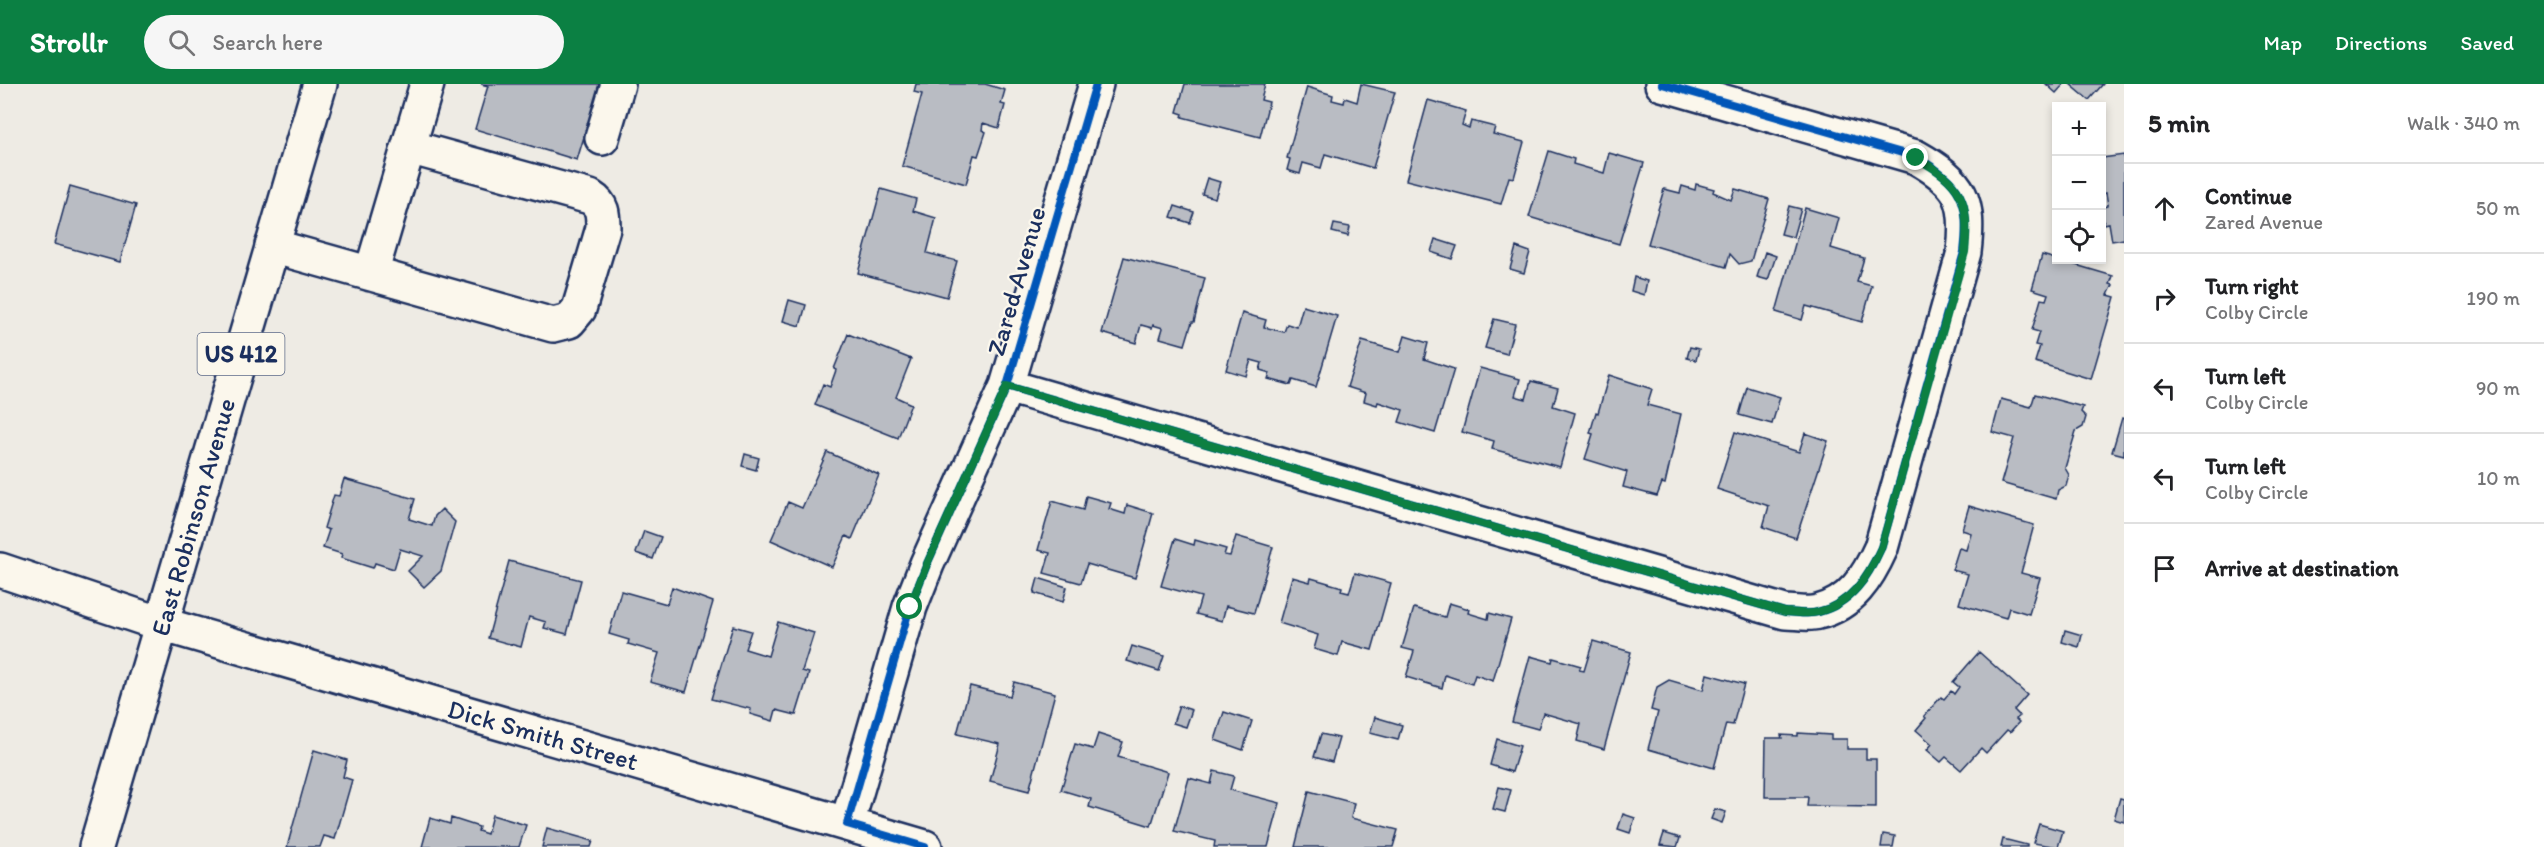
<!DOCTYPE html>
<meta charset="utf-8">
<style>
body{margin:0;font-family:Itim,sans-serif;background:#f6f6f6;color:#202124}
.controls{position:absolute;right:18px;top:18px;display:grid;overflow:hidden;border-radius:0px;box-shadow:0 3px 9px #0003}
.controls button{width:54px;height:54px;display:grid;place-items:center;padding:0;border:0;border-bottom:2px solid #e0e0e0;background:#fff;color:#202124;font:30px sans-serif}
.stop{position:absolute;width:18px;height:18px;margin:-14px;border:4px solid #0b8043;border-radius:50%;background:#fff}
.stop.end{background:#0b8043;border-color:#fff;box-shadow:0 2px 6px #0008}
.list{margin:0;padding:0;list-style:none}
h2{display:flex;justify-content:space-between;align-items:center;height:78px;margin:0;padding:0 24px;font-size:26px}
h2 small{font-size:20px;font-weight:400;color:#757577}
.list li{display:grid;grid-template-columns:39px 1fr auto;gap:18px;align-items:center;box-sizing:border-box;height:90px;padding:0 24px;border-top:2px solid #e0e0e0}
.list b{display:block;font-size:22px;white-space:nowrap}
.list p{margin:0;font-size:20px;white-space:nowrap;color:#757577}
.list em{font-size:20px;font-style:normal;color:#757577}
.icon{flex:none;width:33px;height:33px;fill:none;stroke:currentColor;stroke-width:2;stroke-linecap:round;stroke-linejoin:round}
.map{position:relative;flex:none;width:2124px;height:763px;overflow:hidden}
header{display:flex;align-items:center;gap:36px;box-sizing:border-box;height:84px;padding:0 30px;background:#0b8043;color:#fff}
header strong{font-size:28px}
nav{display:flex;gap:33px;margin-inline-start:auto;font-size:21px}
.search{width:420px;height:54px;background:#f6f6f6;display:flex;align-items:center;gap:15px;box-sizing:border-box;padding:0 21px;border-radius:33px;color:#757577;font-size:22px}
main{display:flex}
aside{flex:1;background:#fff}
.map>svg:first-child{display:block}
</style>
<header>
<strong>Strollr</strong>
<div class="search"><svg class="icon" aria-label="search" viewBox="0 0 24 24"><circle cx="10" cy="10" r="6"/><path d="M15 15l6 6"/></svg>Search here</div>
<nav><a>Map</a><a>Directions</a><a>Saved</a></nav>
</header>
<main>
<div class="map">
<svg width="2124" height="763" viewBox="0 0 2124 763">
<rect width="100%" height="100%" fill="#eeebe4"/>
<filter id="ink" filterUnits="userSpaceOnUse"><feTurbulence type="fractalNoise" baseFrequency=".0167" numOctaves="2"/><feDisplacementMap in="SourceGraphic" scale="12" xChannelSelector="R" yChannelSelector="G"/><feConvolveMatrix kernelMatrix="1 2 1 2 8 2 1 2 1" color-interpolation-filters="sRGB"/></filter>
<g filter="url(#ink)">
<path fill="#b9bcc3" stroke="#1b2f5e" stroke-width="1.5" d="M481,0H600L577,76L475,45L488,2Z
M916,0H985L1005,6L1001,20L1005,21L999,44L983,39L982,46L986,48L978,72L974,71L966,100L902,82L922,10L914,8Z
M1185,0H1265L1261,16L1269,18L1260,53L1182,33L1183,30L1177,28Z
M1361,0L1395,8L1373,84L1325,70L1321,84L1303,79L1300,90L1287,86L1290,75L1287,74L1307,3L1333,11L1332,16L1344,19L1345,14L1357,18Z
M2046,0H2064L2056,9Z
M2070,0H2103L2089,16Z
M1428,16L1466,27L1462,41L1469,44L1471,37L1495,43L1493,50L1524,58L1514,94L1509,93L1501,120L1406,96Z
M1549,67L1574,75L1573,80L1604,89L1609,69L1644,79L1619,160L1529,133Z
M2124,71V155L2112,157L2109,139L2104,140L2102,123L2108,122L2106,109L2102,110V74Z
M1207,94L1220,98L1215,114L1202,110Z
M1696,100L1714,105L1713,108L1731,116L1735,105L1769,115L1751,177L1739,180L1730,170L1726,183L1648,160L1664,105L1680,109L1682,102L1695,106Z
M70,102L136,121L120,178L54,160Z
M881,105L916,115L913,127L936,134L927,169L957,177L947,213L858,189Z
M1175,122L1194,128L1190,139L1171,133Z
M1789,122L1801,125L1793,153L1781,150Z
M1805,124L1839,134L1831,164L1864,174L1857,198L1872,202L1862,238L1806,222L1802,236L1776,228Z
M1334,140L1350,143L1348,152L1332,148Z
M1435,155L1457,162L1452,175L1431,168Z
M1516,163L1530,168L1524,189L1510,185Z
M1765,168L1776,172L1768,196L1757,193Z
M2042,171L2113,192L2110,200L2113,201L2108,211L2115,213L2091,295L2035,278L2040,262L2035,261L2039,248L2032,246L2041,215L2046,216L2048,210L2032,205Z
M1124,173L1205,194L1194,238H1192L1185,261L1160,254L1163,244L1153,241L1152,244L1141,241L1136,259L1102,249Z
M1634,193L1647,197L1644,211L1631,207Z
M789,216L806,221L800,242L783,237Z
M1303,222L1337,232L1316,303L1293,296L1291,301L1268,295L1270,289L1260,286L1262,279L1251,276L1246,292L1226,286L1242,229L1266,236L1264,243L1284,248L1287,240L1297,243Z
M1494,235L1515,240L1507,270L1485,264Z
M848,250L911,275L896,313L911,320L898,354L815,321L823,300L830,303L836,286L834,285Z
M1405,252L1428,259L1424,275L1454,285L1435,349L1399,338L1403,326L1378,318L1377,321L1364,317L1366,309L1347,303L1362,257L1400,268Z
M1690,263L1699,265L1696,276L1687,274Z
M1480,284L1520,295L1515,312L1526,315L1531,297L1558,304L1553,322L1575,329L1560,383L1492,365L1494,357L1462,348Z
M1609,291L1652,305L1647,321L1681,330L1665,400L1662,399L1657,412L1623,403L1627,388L1585,375L1593,350L1590,349L1596,328L1598,329Z
M1747,303L1780,313L1772,340L1739,331Z
M2035,310L2083,323L2081,328L2086,333L2083,343L2076,347L2065,384L2069,391L2066,402L2058,406L2056,415L2001,399L2014,354L1992,348L2001,315L2031,323Z
M2122,334L2124,335V371L2112,368Z
M1735,348L1799,368L1805,349L1828,357L1796,454L1763,443L1769,422L1717,405Z
M827,368L879,391L852,455L846,452L832,483L771,456L788,418L802,424Z
M745,370L759,374L756,386L742,382Z
M344,395L415,415L409,435L432,442L435,432L442,425L455,438L441,487L424,503L408,487L423,472L400,465L394,485L375,479L373,484L341,474L342,470L323,464L329,446L324,444L334,411L339,412Z
M1086,412L1111,419L1109,425L1125,430L1127,421L1153,429L1135,494L1087,480L1081,499L1044,489L1050,469L1038,466L1052,417L1083,426Z
M1969,422L2034,441L2021,489L2040,494L2029,530L2009,524L2006,534L1959,520L1968,490L1952,486L1959,464L1966,466L1971,449L1962,446Z
M644,447L661,453L653,475L636,469Z
M1236,452L1273,463L1254,529L1226,522L1222,537L1196,530L1201,513L1161,502L1175,455L1194,461L1195,456L1226,465L1224,471L1230,472Z
M509,477L581,496L567,550L544,544L546,538L529,533L521,563L488,554Z
M1355,489L1391,499L1372,566L1342,558L1338,572L1314,565L1318,551L1279,539L1292,493L1310,498L1311,494L1342,503L1341,507L1349,509Z
M1038,494L1067,503L1063,518L1034,509Z
M672,503L713,518L686,608L650,598L659,569L628,560L629,556L609,550L621,507L667,520Z
M1449,519L1469,525L1468,529L1488,535L1489,529L1511,535L1493,597L1475,591L1472,600L1445,591L1442,604L1406,593L1414,567L1402,564L1414,524L1445,533Z
M778,538L814,549L802,587L809,589L796,631L776,626L773,637L750,630L751,625L711,615L733,542L751,547L745,565L768,572Z
M2065,546L2082,551L2079,563L2062,558Z
M1593,557L1631,568L1604,665L1577,657L1581,640L1543,629L1538,645L1512,638L1530,572L1552,578L1553,574L1581,582L1579,586L1584,587Z
M1132,562L1164,572L1159,587L1127,577Z
M1979,568L2027,611L2014,626L2020,632L2016,635L2019,638L2010,648L2007,646L1986,669L1981,664L1961,686L1946,673L1941,678L1927,666L1932,660L1916,646L1926,634L1924,632L1941,613L1944,615L1951,607L1954,610L1959,603L1953,598Z
M1707,590L1744,600L1733,641L1726,640L1714,684L1648,665L1658,628L1651,626L1657,603L1669,596L1703,606Z
M1014,598L1055,609L1029,707L990,697L1000,660L957,650L970,602L1010,612Z
M1179,622L1192,626L1186,643L1173,639Z
M1224,628L1252,637L1243,666L1215,656Z
M1375,633L1402,641L1398,656L1370,649Z
M1798,649L1831,651V655H1847V665H1866V675H1876V723L1807,722L1808,713H1765L1766,654H1782L1781,651L1798,652Z
M1098,650L1123,658L1118,673L1168,688L1151,742L1089,723L1091,715L1061,706L1075,660L1093,665Z
M1321,650L1339,654L1332,678L1314,673Z
M1497,655L1520,662L1512,688L1490,681Z
M314,666L347,676L343,693L352,696L335,755L324,752L320,763H287Z
M1214,687L1234,692L1230,706L1280,719L1268,763H1214L1215,757L1174,747L1189,694L1211,700Z
M1499,703L1511,706L1505,728L1493,725Z
M1309,707L1354,719L1351,734L1398,746L1393,763H1295Z
M2120,714L2124,715V738L2114,735Z
M1715,725L1726,728L1722,739L1711,735Z
M1623,730L1635,734L1630,749L1618,745Z
M492,731L526,741L519,763H422L430,734L450,740L451,734L479,743L478,747L487,750Z
M2039,740L2063,747L2058,763L2033,759Z
M547,744L593,757L591,763H542Z
M1664,749L1680,754L1677,763L1660,761Z
M1883,750L1895,752L1893,763H1881Z
M2003,755L2027,761V763H2001Z"/>
<g fill="none" stroke-linecap="round" stroke-linejoin="round">
<g stroke="#1b2f5e" stroke-width="38">
<path id="minor" d="M602,54L618,0
M272,162L553,241L569,237L579,225L603,144C603,130 603,121 590,113L409,63
M371,190L427,0
M1007,302L1785,528C1796,528 1809,531 1818,528C1851,520 1868,493 1881,464L1964,168C1970,116 1962,99 1916,73L1662,0
M0,486L161,540L925,763
M847,740L910,523L927,480L1007,302L1096,0"/>
</g>
<g stroke="#1b2f5e" stroke-width="38">
<path id="highway" d="M96,763L320,0"/>
</g>
<use href="#minor" stroke="#fbf7ec" stroke-width="33"/>
<use href="#highway" stroke="#fbf7ec" stroke-width="33"/>
<g stroke="#fbf7ec" stroke-width="11">
<path id="cycleway" d="M1007,302L1785,528C1796,528 1809,531 1818,528C1851,520 1868,493 1881,464L1964,168C1970,116 1962,99 1916,73L1662,0
M925,763L847,740L910,523L927,480L1007,302L1096,0"/>
</g>
<use href="#cycleway" stroke="#0057b8" stroke-width="8"/>
</g>
</g>
<g fill="none" stroke-linecap="round" stroke-linejoin="round" filter="url(#ink)">
<path stroke="#0b8043" stroke-width="8" d="M910,523L927,480L1007,302L1785,528C1796,528 1809,531 1818,528C1851,520 1868,493 1881,464L1965,168C1970,116 1962,99 1916,74"/>
</g>
<g text-anchor="middle" stroke-width="4.5" stroke-linejoin="round" paint-order="stroke">
<rect fill="#fbf7ec" stroke="#5e6b89" stroke-width="1.5" x="197.5" y="249" width="87" height="42" rx="4.5"/>
<g font-size="24" font-weight="bold" fill="#1b2f5e">
<text x="241" y="278">US 412</text>
</g>
<g font-size="26" fill="#1b2f5e" stroke="#fbf7ec">
<text transform="translate(1016 197) rotate(-74)" y="9">Zared Avenue</text>
<text transform="translate(193 433) rotate(-74)" y="9">East Robinson Avenue</text>
<text transform="translate(543 651) rotate(16)" y="9">Dick Smith Street</text>
</g>
</g>
</svg>
<div class="controls">
<button>+</button>
<button>−</button>
<button><svg class="icon" aria-label="locate" viewBox="0 0 24 24"><circle cx="12" cy="12" r="6"/><path d="M12 2v4M12 18v4M2 12h4M18 12h4"/></svg></button>
</div>
<div class="stop" style="left:910px;top:523px"></div>
<div class="stop end" style="left:1916px;top:74px"></div>
</div>
<aside>
<h2>5 min<small>Walk · 340 m</small></h2>
<ul class="list">
<li><svg class="icon" aria-label="ahead" viewBox="0 0 24 24"><path d="M12 20V5M6 11l6-6 6 6"/></svg><div><b>Continue</b><p>Zared Avenue</p></div><em>50 m</em></li>
<li><svg class="icon" aria-label="right" viewBox="0 0 24 24"><path d="M7 20v-9h11M14 6l5 5-5 5"/></svg><div><b>Turn right</b><p>Colby Circle</p></div><em>190 m</em></li>
<li><svg class="icon" aria-label="left" viewBox="0 0 24 24"><path d="M17 20v-9H6M10 6l-5 5 5 5"/></svg><div><b>Turn left</b><p>Colby Circle</p></div><em>90 m</em></li>
<li><svg class="icon" aria-label="left" viewBox="0 0 24 24"><path d="M17 20v-9H6M10 6l-5 5 5 5"/></svg><div><b>Turn left</b><p>Colby Circle</p></div><em>10 m</em></li>
<li><svg class="icon" aria-label="arrive" viewBox="0 0 24 24"><path d="M6 21V4h12l-3 4 3 4H6"/></svg><div><b>Arrive at destination</b></div></li>
</ul>
</aside>
</main>
